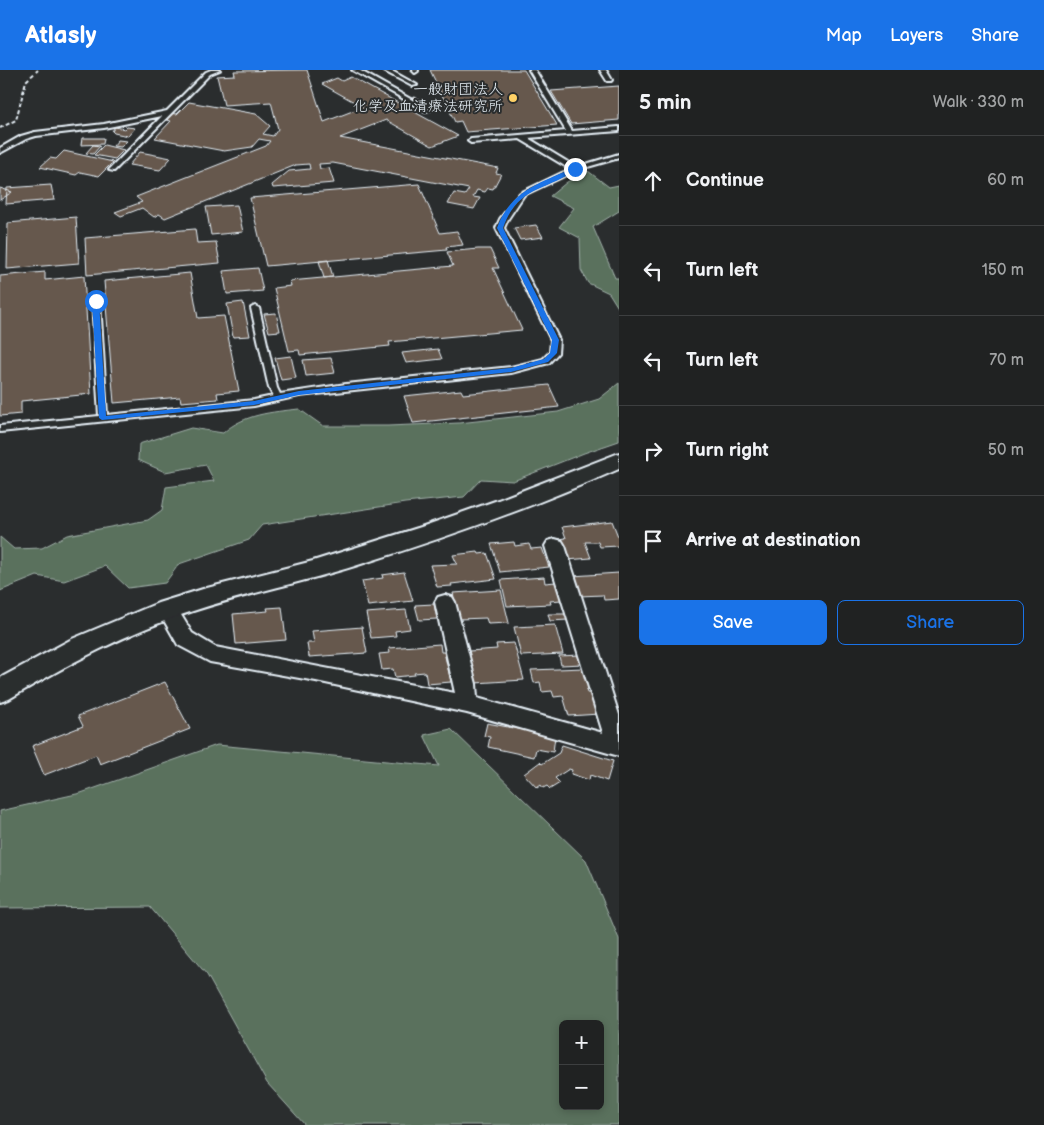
<!DOCTYPE html>
<meta charset="utf-8">
<style>
body{margin:0;font-family:"Balsamiq Sans","Klee One",sans-serif;background:#2d2f2f;color:#f1f3f6}
.controls{position:absolute;right:15px;bottom:15px;display:grid;overflow:hidden;border-radius:8px;box-shadow:0 2px 8px #0003}
.controls button{width:45px;height:45px;display:grid;place-items:center;padding:0;border:0;border-bottom:1px solid #3d3f40;background:#202222;color:#f1f3f6;font:25px sans-serif}
.stop{position:absolute;width:15px;height:15px;margin:-11px;border:4px solid #1a73e8;border-radius:50%;background:#fff}
.stop.end{background:#1a73e8;border-color:#fff;box-shadow:0 1px 5px #0008}
.list{margin:0;padding:0;list-style:none}
h2{display:flex;justify-content:space-between;align-items:center;height:65px;margin:0;padding:0 20px;font-size:21px}
h2 small{font-size:16px;font-weight:400;color:#a2a4a5}
.list li{display:grid;grid-template-columns:32px 1fr auto;gap:15px;align-items:center;box-sizing:border-box;height:90px;padding:0 20px;border-top:1px solid #3d3f40}
.list b{display:block;font-size:19px;white-space:nowrap}
.list em{font-size:16px;font-style:normal;color:#a2a4a5}
.actions{display:flex;gap:10px;padding:15px 20px}
.actions a{flex:1;padding:11px 0;border:1px solid #1a73e8;border-radius:8px;text-align:center;font-size:18px;color:#1a73e8}
.actions .main{background:#1a73e8;color:#fff}
.icon{flex:none;width:28px;height:28px;fill:none;stroke:currentColor;stroke-width:2;stroke-linecap:round;stroke-linejoin:round}
.map{position:relative;flex:none;width:619px;height:1055px;overflow:hidden}
header{display:flex;align-items:center;gap:30px;box-sizing:border-box;height:70px;padding:0 25px;background:#1a73e8;color:#fff}
header strong{font-size:24px}
nav{display:flex;gap:28px;margin-inline-start:auto;font-size:18px}
main{display:flex}
aside{flex:1;background:#202222}
.map>svg:first-child{display:block}
</style>
<header>
<strong>Atlasly</strong>
<nav><a>Map</a><a>Layers</a><a>Share</a></nav>
</header>
<main>
<div class="map">
<svg width="619" height="1055" viewBox="0 0 619 1055">
<rect width="100%" height="100%" fill="#2a2d2e"/>
<filter id="ink" filterUnits="userSpaceOnUse"><feTurbulence type="fractalNoise" baseFrequency=".02" numOctaves="2"/><feDisplacementMap in="SourceGraphic" scale="10" xChannelSelector="R" yChannelSelector="G"/><feConvolveMatrix kernelMatrix="1 2 1 2 8 2 1 2 1" color-interpolation-filters="sRGB"/></filter>
<g filter="url(#ink)">
<path fill="#5a715d" stroke="#a1b1aa" fill-rule="evenodd" d="M588,101L609,117L619,115V141L593,157L615,208H619V239L609,223L588,213L581,200L580,168L559,157L574,138L550,126L567,112Z
M619,313V371L584,383L513,411L481,409L464,427L405,433L262,455L249,470L179,494L165,513L128,518L105,496L64,511L37,506L0,521V467L14,479L42,478L67,465L148,450L162,440L166,417L214,411L206,395L165,402L138,390L139,374L191,358L223,363C244,344 272,342 299,339L323,356H388L459,353L558,342L599,329Z
M451,659L586,790L619,869V1055H305L267,1013L207,905L150,837L0,838V741L81,723L217,675L439,696L424,665ZM563,954H600V1036H563Z"/>
<path fill="#66584d" stroke="#e8f1f8" d="M307,0L324,52L363,37L322,14L337,8L342,11L351,7L458,66L432,76L386,50L340,68L498,98L496,103L501,104L493,119L488,118L485,122L477,120L473,127L480,128L474,139L448,134L454,123L465,125L469,119L333,93L319,94L320,99L329,98L334,113L273,118L272,115L289,101L310,99L309,94L296,95L165,148L159,144L154,147L142,138L121,146L115,142L142,132L136,127L266,76L270,71L259,69L252,77L224,81L155,68L171,51L163,49L169,43L177,44L189,32L256,44L270,56L263,64L273,66L278,59L271,32L224,35L217,6L235,5L234,1Z
M430,0H524L557,55L466,62L461,51L455,52Z
M619,16V50L571,54L551,21Z
M415,27L422,31L406,37L398,33Z
M115,57L125,59L127,57L135,58L128,66L114,63L112,61Z
M82,68H104L103,74L81,75Z
M118,70L127,71L121,77L113,76Z
M93,75L100,76L93,84L86,83Z
M104,75L124,80L115,89L94,85Z
M64,81L113,92L99,106L80,102L76,105L40,97L50,88L56,89Z
M140,82L171,88L160,100L129,95Z
M419,114L440,163L457,161L463,175L446,177L447,180L266,196L250,128Z
M51,115L54,130L6,134L7,118Z
M0,118L12,122L0,130Z
M237,135L243,162L211,165L206,137Z
M76,147L79,193L7,199L8,153Z
M536,155L543,167L520,170L514,158Z
M195,159L197,173L216,172L220,193L87,205L85,168Z
M478,179H490L499,198H493L522,260L389,272L390,276L300,285L299,280L289,281L274,218L291,216L290,211L453,196L447,182Z
M328,190L333,207L324,208L319,191Z
M258,198L263,221L227,224L223,201Z
M45,202V210L84,206L91,324L21,331V344L0,346V206Z
M190,203L198,248L224,246L239,321L217,323L218,329L181,332L180,327L114,333L104,211Z
M243,232L250,266L233,267L227,234Z
M276,243L280,261L269,262L264,244Z
M438,279L442,289L406,293L402,283Z
M291,286L296,308L281,310L275,288Z
M331,288L335,303L306,306L303,290Z
M549,315L559,337L413,353L404,326L461,320L463,324Z
M612,451L619,469V476L600,477L598,472H585L591,488L567,490L559,469L566,468L562,457Z
M514,472L515,476L529,474L531,479L542,478L549,497L500,502L491,474Z
M478,482L479,484L487,483L496,509L451,514L452,516L437,517L430,495L457,494L453,485Z
M404,502L413,531L368,536L362,511L383,508L382,505Z
M619,503V529L604,530L603,525L579,526L572,506Z
M544,507L545,513L556,512L561,530L550,531L551,534L507,536L501,510Z
M501,520L509,553L488,554L486,548L459,549L453,523Z
M434,534L437,549L419,550L415,535Z
M282,537L286,570L236,574L233,544L268,541L267,538Z
M406,540L410,559L395,561L396,566L371,568L366,543Z
M548,544H566L568,550L550,551Z
M555,555L563,584L521,586L514,557Z
M362,557L367,583L309,587L307,573H314L312,561Z
M514,573L524,610L475,613L469,581L497,579L496,574Z
M440,574L441,582H444L451,612L427,614L425,602L414,603L415,605L395,607L393,599L382,600L379,584L390,583L389,578Z
M580,585L583,594L561,595L559,586Z
M584,598L590,619L586,620L587,623H593L599,644L569,646L563,626L554,627L552,621L542,622L540,612L534,613L531,600Z
M165,612L190,659L100,694L96,685L44,705L32,676L83,656L78,646Z
M487,653L555,666L553,682L536,679L534,687L488,677L490,667L484,666Z
M562,675L613,691L607,711L590,705L589,710L571,704L572,700L569,699L555,708L560,713L550,719L547,716L543,718L541,715L537,718L524,704L540,692L542,694L559,683Z"/>
<g fill="none" stroke-linecap="round" stroke-linejoin="round">
<g stroke="#e8f1f8" stroke-width="4">
<path id="service" d="M211,0H220L210,4L114,101L109,100L162,46L104,58L36,66L26,69L0,83V78L21,66L35,62L104,54L167,41L206,2Z
M352,0H359L430,40L425,41Z
M382,0H390L417,15L412,16Z
M412,0H418V1L415,3Z
M529,0H535L572,61L619,57V61L528,68L576,97L619,84V88L577,100L524,125L508,149L504,158L559,270L558,283L549,293L511,303L299,326L254,336L0,362V356L99,346L92,231L96,229L100,231L107,345L254,330L273,326L269,318L251,238L255,236L259,238L277,318L280,324L346,314L511,297L543,289L550,282L551,270L496,158L500,149L520,123L570,99L520,69L471,73L468,71L471,69L566,61Z
M600,0H606L612,10L611,11H607Z"/>
</g>
<g stroke="#e8f1f8" stroke-width="4">
<path id="minor" d="M555,469L562,471L565,476L619,645V686L467,643L316,611L210,592L178,575L158,540L161,535L168,532L175,535L192,563L215,577L455,623L435,532L438,527L445,525L452,527L455,532L476,614L477,628L603,663L545,476L548,471Z"/>
</g>
<g stroke="#e8f1f8" stroke-width="4">
<path id="tertiary" d="M619,383V399C535,436 448,467 361,494C305,512 248,523 193,541C128,562 68,594 9,629L0,632V608L72,569L158,533L203,519L313,491L421,457L498,430Z"/>
</g>
<path stroke="#e8f1f8" stroke-width="2" stroke-dasharray="4 2.5" stroke-linecap="butt" d="M0,58L16,50L26,11L38,0"/>
<use href="#service" fill="#2a2d2e" fill-rule="evenodd"/>
<use href="#minor" fill="#2a2d2e" fill-rule="evenodd"/>
<use href="#tertiary" fill="#2a2d2e" fill-rule="evenodd"/>
</g>
</g>
<path fill="#1a73e8" d="M573,98L577,99C547,121 518,115 503,158L559,270L557,283L548,292L511,302L299,325L254,335L102,350L99,348L92,231L96,229L99,231L106,346L254,331L299,321L511,298L544,289L550,283L552,270L497,158C510,121 540,113 573,98Z"/>
<circle fill="#ffd166" stroke="#2a2d2e" stroke-width="2" cx="513" cy="28" r="5"/>
<g text-anchor="middle" stroke-width="4" stroke-linejoin="round" paint-order="stroke">
<g font-size="15" fill="#e8f1f8" stroke="#2a2d2e" text-anchor="end">
<text x="503" y="24">一般財団法人<tspan x="503" dy="17">化学及血清療法研究所</tspan></text>
</g>
</g>
</svg>
<div class="controls">
<button>+</button>
<button>−</button>
</div>
<div class="stop" style="left:96px;top:231px"></div>
<div class="stop end" style="left:575px;top:99px"></div>
</div>
<aside>
<h2>5 min<small>Walk · 330 m</small></h2>
<ul class="list">
<li><svg class="icon" aria-label="ahead" viewBox="0 0 24 24"><path d="M12 20V5M6 11l6-6 6 6"/></svg><div><b>Continue</b></div><em>60 m</em></li>
<li><svg class="icon" aria-label="left" viewBox="0 0 24 24"><path d="M17 20v-9H6M10 6l-5 5 5 5"/></svg><div><b>Turn left</b></div><em>150 m</em></li>
<li><svg class="icon" aria-label="left" viewBox="0 0 24 24"><path d="M17 20v-9H6M10 6l-5 5 5 5"/></svg><div><b>Turn left</b></div><em>70 m</em></li>
<li><svg class="icon" aria-label="right" viewBox="0 0 24 24"><path d="M7 20v-9h11M14 6l5 5-5 5"/></svg><div><b>Turn right</b></div><em>50 m</em></li>
<li><svg class="icon" aria-label="arrive" viewBox="0 0 24 24"><path d="M6 21V4h12l-3 4 3 4H6"/></svg><div><b>Arrive at destination</b></div></li>
</ul>
<div class="actions"><a class="main">Save</a><a>Share</a></div>
</aside>
</main>
